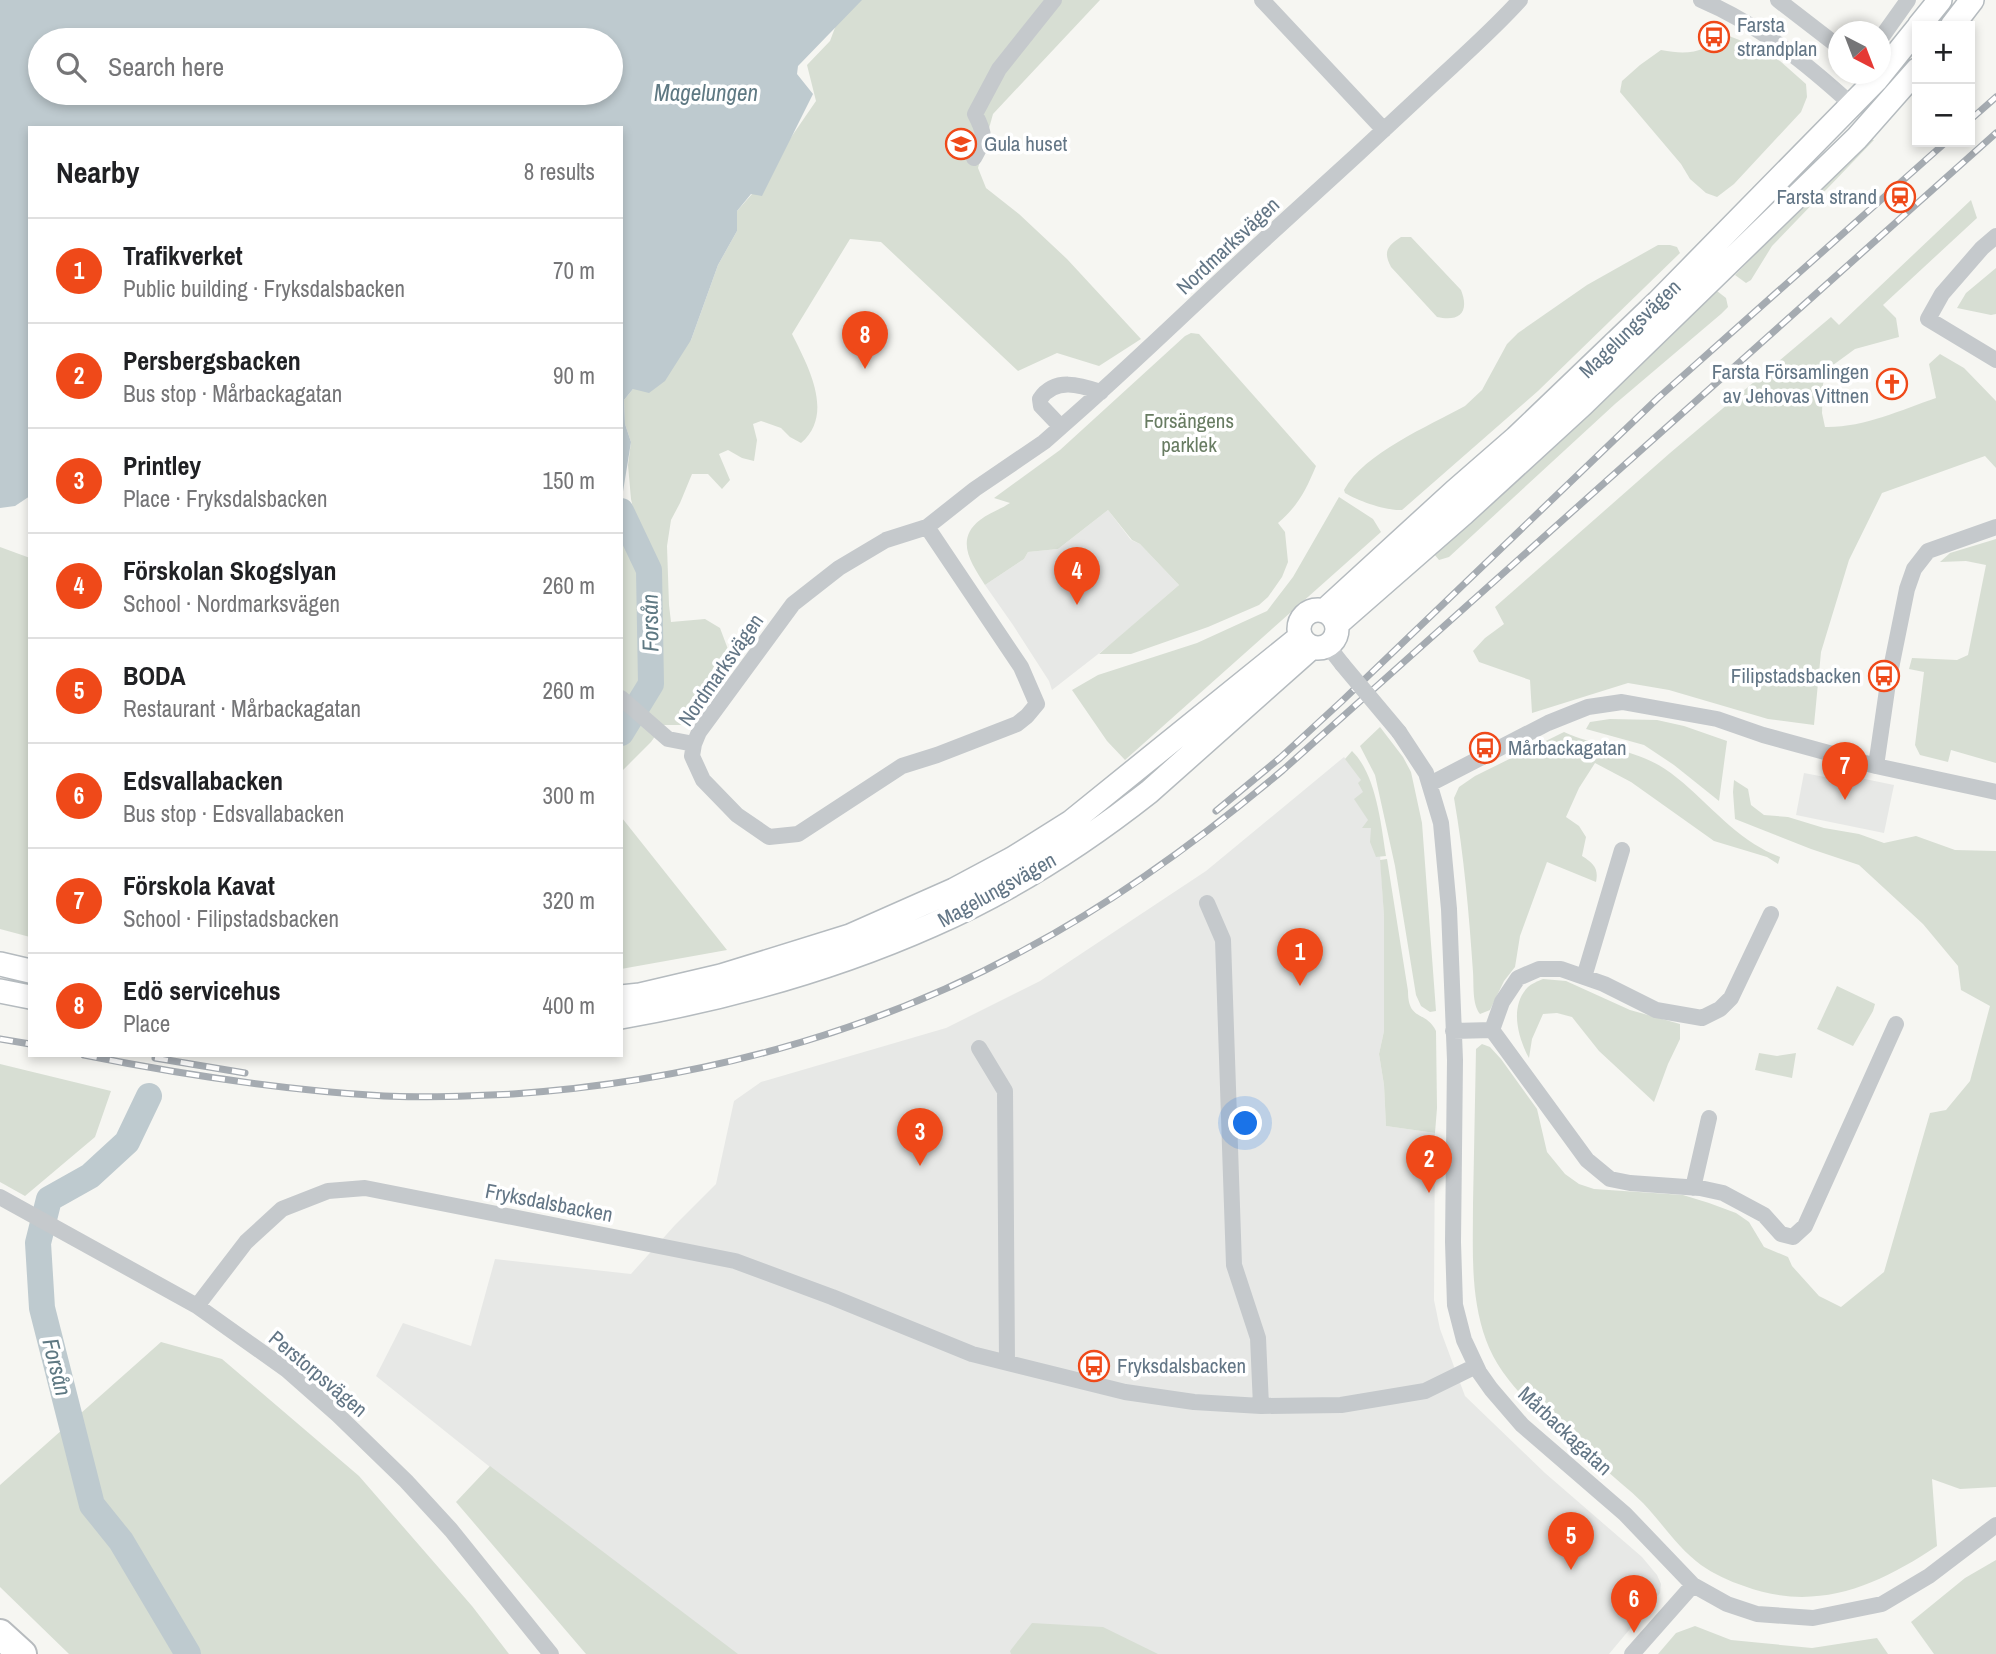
<!DOCTYPE html>
<meta charset="utf-8">
<style>
body{margin:0;font-family:"Archivo Narrow",sans-serif;background:#f2f2f2;color:#202124}
.controls{position:absolute;right:21px;top:21px;display:grid;overflow:hidden;border-radius:0px;box-shadow:0 4px 10px #0003}
.controls button{width:63px;height:63px;display:grid;place-items:center;padding:0;border:0;border-bottom:2px solid #e0e0e0;background:#fff;color:#202124;font:35px sans-serif}
.compass{position:absolute;left:1828px;top:21px;width:63px;height:63px;border-radius:50%;background:#fff;box-shadow:0 4px 10px #0003;rotate:138deg}
.you{position:absolute;left:1246px;top:1124px;width:24px;height:24px;margin:-18px;border:5px solid #fff;border-radius:50%;background:#1a73e8;box-shadow:0 0 0 10px #1a73e833}
.badge{display:grid;place-items:center;width:46px;height:46px;border-radius:50%;background:#ef4919;color:#fff;font-size:23px;font-weight:700}
.pin{position:absolute;translate:-50% -58px;filter:drop-shadow(0 2px 4px #0008)}
.pin::after{content:'';position:absolute;top:37px;width:24px;height:21px;background:inherit;clip-path:polygon(0 0,100% 0,50% 100%)}
.list{margin:0;padding:0;list-style:none}
h2{display:flex;justify-content:space-between;align-items:center;height:91px;margin:0;padding:0 28px;font-size:30px}
h2 small{font-size:23px;font-weight:400;color:#757577}
.list li{display:grid;grid-template-columns:46px 1fr auto;gap:21px;align-items:center;box-sizing:border-box;height:105px;padding:0 28px;border-top:2px solid #e0e0e0}
.list b{display:block;font-size:26px;white-space:nowrap}
.list p{margin:0;font-size:23px;white-space:nowrap;color:#757577}
.list em{font-size:23px;font-style:normal;color:#757577}
.icon{flex:none;width:38px;height:38px;fill:none;stroke:currentColor;stroke-width:2;stroke-linecap:round;stroke-linejoin:round}
.map{position:relative;flex:none;width:1996px;height:1654px;overflow:hidden}
.search{position:absolute;background:#fff;box-shadow:0 4px 10px #0003;left:28px;top:28px;width:595px;height:77px;display:flex;align-items:center;gap:18px;box-sizing:border-box;padding:0 24px;border-radius:38px;color:#757577;font-size:26px}
.panel{position:absolute;background:#fff;box-shadow:0 4px 10px #0003;left:28px;top:126px;width:595px;height:931px;border-radius:0px}
.map>svg:first-child{display:block}
</style>
<div class="map">
<svg width="1996" height="1654" viewBox="0 0 1996 1654">
<rect width="100%" height="100%" fill="#f6f6f2"/>
<path fill="#e7e8e6" d="M1108,510L1131,540L1140,544L1179,585L1111,644L1052,690L1049,681L1013,625L985,585L1024,559L1028,552L1058,549Z
M1344,757L1370,790L1374,830L1380,853L1384,916V1031L1379,1054L1384,1085L1386,1126L1435,1133L1434,1300L1440,1329L1465,1396L1545,1473L1642,1557L1657,1575L1661,1584L1660,1593L1609,1654H733L555,1519L376,1376L403,1323L471,1346L495,1259L631,1274L675,1225L716,1184L734,1101L761,1082L946,1028L1040,981L1206,871Z
M1804,773L1851,782L1860,778L1894,785L1884,833L1796,815Z"/>
<path fill="#d7ded3" d="M855,0H1100L993,114L978,168L986,188L1019,214L1067,259L1141,339L1099,366L1057,353L1018,371L881,242L850,239L792,334C808,366 835,414 801,443L790,437L781,428L761,421L753,424L757,440L754,461L742,458L728,450L719,454L730,480L722,489L708,474H692L680,503L671,520L667,546L669,605L671,622L705,619L720,628L729,652V673L697,718L681,725H663L651,742L621,772V749L639,725L654,698L657,652L656,601L657,571L635,517L631,499L628,465L631,442L625,424L624,400L633,389L691,340L718,265L737,231V211L752,194L816,101L807,65L830,41L839,17Z
M1729,36L1742,41L1780,61L1806,84L1807,97L1801,112L1734,184L1717,197L1706,193L1690,179L1681,164L1620,92L1622,81L1640,65L1661,50C1691,56 1703,51 1729,36Z
M1867,140H1874L1772,246L1751,280L1746,283L1735,275Z
M1971,200L1977,218L1883,305L1896,318L1899,337L1855,349L1829,368L1823,384L1822,413L1825,427C1862,428 1901,410 1936,398L1929,364L1940,354L1964,368L1996,401V468L1985,456L1882,493L1849,560L1821,652L1814,725L1768,719L1669,690L1628,683L1532,713L1530,680L1479,662L1473,651L1485,638L1504,624L1495,607L1670,453L1831,317L1839,325Z
M1401,237H1411L1461,290C1470,313 1459,322 1437,317L1391,267C1383,252 1387,246 1401,237Z
M1658,245H1670L1677,247L1680,253L1538,391L1402,510C1387,511 1358,501 1345,493L1344,490C1364,453 1429,426 1465,406L1482,390L1507,344L1518,333L1587,285Z
M1996,268V314L1991,315L1957,308L1966,293Z
M1717,291L1726,298L1728,307L1721,314L1615,404L1449,557L1439,560L1434,554L1605,398Z
M1191,333L1199,334L1316,466C1306,490 1298,506 1278,523L1285,532L1288,562L1282,577L1268,597L1259,605L1208,627L1131,654H1099L1179,585L1140,544L1132,540L1108,510L1058,549L1028,552L1024,559L985,585C972,564 954,540 980,520C989,513 1001,509 1010,503L994,498L1060,450L1185,336Z
M1339,497L1373,519L1381,532L1125,760L1107,741L1072,690L1098,675L1197,643L1267,611L1293,577Z
M621,531C642,569 643,612 643,654C643,665 644,677 642,687C639,698 628,710 621,719Z
M1996,539V763L1951,750L1948,762L1920,755L1915,745L1924,672L1909,669L1912,658L1957,660L1968,655L1986,565L1966,561L1940,562L1950,553Z
M0,547L30,558V937L0,929Z
M1610,719L1657,720L1684,726L1727,741L1719,801L1674,765L1644,745L1586,729L1590,722Z
M1380,727L1403,757L1411,772L1422,823L1436,1011L1430,1012L1421,1006L1416,995L1395,866L1375,775L1360,746Z
M1564,732C1597,747 1635,749 1665,769C1698,791 1726,829 1761,848C1767,852 1774,854 1780,857L1778,864L1767,857L1714,841L1631,782L1595,763L1579,788L1566,817L1579,826L1586,837L1582,856C1593,863 1599,868 1596,882L1547,862L1520,936L1515,967L1504,981L1490,1010L1480,1014C1472,1004 1474,985 1473,972C1469,913 1464,856 1454,798L1459,787L1475,776Z
M1352,751C1376,774 1381,824 1386,856L1376,857L1370,842L1371,828H1362L1368,820L1354,799L1363,792L1358,783L1361,780L1345,759Z
M1734,780L1748,789L1751,805L1764,815L1788,817L1824,828L1859,834L1884,843L1916,836L1955,850L1996,851V1487L1960,1489L1932,1479L1937,1546C1877,1586 1816,1613 1744,1586C1729,1581 1714,1574 1701,1565C1678,1548 1662,1523 1643,1503C1629,1489 1613,1477 1599,1464C1560,1429 1504,1391 1486,1340C1470,1296 1473,1250 1473,1204C1474,1152 1475,1101 1476,1049L1482,1044L1490,1047L1501,1059L1537,1109L1547,1152L1565,1174L1579,1184L1594,1189L1683,1195L1709,1203L1736,1213L1749,1222L1764,1247L1788,1257L1792,1266L1819,1296L1841,1307L1884,1272L1930,1113L1946,1110L1970,1081L1990,1006L1961,990L1958,966L1923,924L1859,865L1811,849L1735,819L1733,792Z
M621,818H622L727,950L621,969Z
M1387,859L1408,991C1408,1022 1426,1010 1436,1031L1437,1108L1435,1133L1386,1126L1384,1085L1379,1054L1384,1031V916L1380,860Z
M1543,979L1566,981L1630,1010L1680,1024V1039L1668,1064L1654,1102L1599,1051L1572,1017L1557,1013L1543,1014L1532,1039L1529,1058C1518,1038 1509,1006 1528,987C1531,984 1538,981 1543,979Z
M1837,986L1875,1004L1873,1011L1853,1046L1817,1029Z
M1759,1053L1777,1056L1796,1053L1792,1078L1755,1070Z
M0,1064L111,1091L95,1137L25,1196L0,1182Z
M161,1342L222,1359L359,1476L472,1606L509,1654H69L0,1587V1485Z
M490,1466L738,1654H586L456,1502Z
M1996,1560V1654H1934L1911,1622L1965,1578Z
M1032,1623L1103,1627L1158,1654H1011L1010,1651Z
M1695,1626L1731,1640L1812,1648L1877,1638L1888,1654H1658L1676,1633Z"/>
<path fill="#becacf" fill-rule="evenodd" d="M0,0H862L798,66L797,74L813,94L762,196L751,194L737,211V231L718,265L691,340L665,381L649,393L633,389L624,400L625,424L631,442L621,504V128H30V496L15,506L0,508ZM40,40H611V93H40Z"/>
<g fill="none" stroke-linecap="round" stroke-linejoin="round">
<path stroke="#becacf" stroke-width="26" d="M621,511L649,570L651,684L621,733
M149,1096L127,1142L90,1176L49,1199L38,1243L42,1308L92,1505L121,1541L188,1654"/>
<g stroke="#b5bbbf" stroke-width="26">
<path id="secondary" d="M1919,26L1940,0
M1952,26L1972,0
M1299 629a19 19 0 1 1 38 0a19 19 0 1 1-38 0Z
M1324,611L1454,492L1516,438L1658,302L1876,80L1917,29
M1337,624L1464,513L1582,405L1857,138L1917,70
M0,964L30,971
M0,991L30,997
M621,997L640,995L721,976L850,936L954,890L1012,859L1071,822L1300,637
M621,1017C728,998 833,969 932,925C1010,891 1083,844 1149,792L1311,648"/>
</g>
<g stroke="#b7bbbe" stroke-width="32">
<path id="highway" d="M0,1634L22,1654"/>
</g>
<path stroke="#c5c9cc" stroke-width="16" d="M1262,0L1384,130
M1701,0C1758,24 1807,64 1852,105
M1778,0L1839,47
M1881,38L1908,0
M974,158C985,138 986,135 975,114L999,69L1054,0
M1996,236L1982,248L1942,294L1928,319L1996,360
M1101,392C1080,385 1055,377 1040,399L1041,406L1061,427C1136,362 1206,292 1280,225C1331,179 1382,132 1432,85C1462,57 1493,30 1520,0
M927,527L1021,667L1037,704L1027,716L1017,724L937,755L902,766L798,834L769,837L737,815L703,780L692,756L694,744L699,732L793,604L839,568L886,540Z
M927,527L975,489L1044,442L1061,427
M1328,646L1342,664
M621,698L668,739L694,744
M1399,732L1426,773L1441,823L1449,909L1455,1060L1453,1242L1455,1305L1464,1340L1479,1372L1491,1389L1522,1425L1625,1514L1693,1585L1727,1604L1757,1614L1813,1618L1882,1604L1929,1576L1996,1525
M1876,766L1888,683L1907,589L1914,569L1928,551L1996,527
M1430,784L1548,723L1588,707L1622,702L1717,719L1763,735L1876,766L1996,792
M1207,903L1223,940L1234,1265L1258,1338L1261,1406
M1584,977L1622,850
M1492,1030L1502,1002L1518,978L1539,969H1561L1604,984L1656,1010L1702,1018L1720,1009L1731,998L1771,914
M1453,1031L1492,1030L1587,1160L1610,1179L1630,1183L1700,1188L1723,1193L1764,1215L1781,1234L1793,1237L1805,1226L1896,1024
M979,1048L1005,1091L1007,1362
M1693,1188L1709,1118
M0,1197L197,1306L287,1370L338,1415L406,1481L451,1530L551,1654
M197,1306L246,1242L282,1209L328,1191L365,1188L735,1261L832,1297L972,1354L1125,1392L1194,1402L1261,1406L1341,1405L1425,1391L1476,1366
M1632,1654L1693,1585"/>
<use href="#secondary" stroke="#fff" stroke-width="23"/>
<use href="#highway" stroke="#fff" stroke-width="28"/>
<g stroke="#a5abb1" stroke-width="7">
<path id="rail" d="M1970,120L1996,97
M1216,811L1280,758L1342,701L1658,398L1946,142
M0,1039L30,1044
M84,1055C184,1075 283,1090 384,1096C427,1098 470,1096 513,1094C690,1082 868,1035 1024,950C1118,900 1202,838 1283,770L1996,133
M155,1058L245,1073"/>
</g>
<use href="#rail" stroke="#fff" stroke-width="4.5" stroke-dasharray="13" stroke-linecap="butt"/>
<path stroke="#c5c9cc" stroke-width="16" d="M1342,664L1399,732"/>
</g>
<defs>
<g id="bus-ring" transform="scale(1.575)"><circle r="9.5" fill="#fff" stroke="#ef4919" stroke-width="1.5"/><path d="M-5-6H5V4H4V6H2V4H-2V6H-4V4H-5ZM-3.5-4V0h7V-4ZM-3.5 1.2v1.5H-2V1.2ZM2 1.2v1.5H3.5V1.2Z" fill="#ef4919"/></g>
<g id="school-ring" transform="scale(1.575)"><circle r="9.5" fill="#fff" stroke="#ef4919" stroke-width="1.5"/><path d="M0-5L7-2L0 1L-7-2ZM-4 1L0 2.5L4 1V4Q0 6-4 4Z" fill="#ef4919"/></g>
<g id="station-ring" transform="scale(1.575)"><circle r="9.5" fill="#fff" stroke="#ef4919" stroke-width="1.5"/><path d="M-3-6H3Q5-6 5-4V2Q5 4 3 4L4.5 6H3L1.5 4h-3L-3 6H-4.5L-3 4Q-5 4-5 2V-4Q-5-6-3-6ZM-3.5-4v3h7v-3ZM-3.5 1v1.5H-2V1ZM2 1v1.5H3.5V1Z" fill="#ef4919"/></g>
<g id="church-ring" transform="scale(1.575)"><circle r="9.5" fill="#fff" stroke="#ef4919" stroke-width="1.5"/><path d="M-1.2-6h2.4v3.5h3.3v2.4h-3.3V6h-2.4V-.1h-3.3v-2.4h3.3Z" fill="#ef4919"/></g>
</defs>
<g fill-rule="evenodd">
<use href="#bus-ring" x="1714" y="37"/>
<use href="#school-ring" x="961" y="144"/>
<use href="#station-ring" x="1900" y="197"/>
<use href="#church-ring" x="1892" y="384"/>
<use href="#bus-ring" x="1884" y="676"/>
<use href="#bus-ring" x="1485" y="748"/>
<use href="#bus-ring" x="1094" y="1366"/>
</g>
<g text-anchor="middle" stroke-width="7" stroke-linejoin="round" paint-order="stroke">
<g font-size="21" fill="#637686" stroke="#fff" text-anchor="start">
<text x="1737" y="32">Farsta<tspan x="1737" dy="24">strandplan</tspan></text>
<text x="984" y="151">Gula huset</text>
<text x="1877" y="204" text-anchor="end">Farsta strand</text>
<text x="1869" y="379" text-anchor="end">Farsta Församlingen<tspan x="1869" dy="24">av Jehovas Vittnen</tspan></text>
<text x="1861" y="683" text-anchor="end">Filipstadsbacken</text>
<text x="1508" y="755">Mårbackagatan</text>
<text x="1117" y="1373">Fryksdalsbacken</text>
</g>
<g font-size="21" fill="#637686" stroke="#fff">
<text transform="translate(1228 246) rotate(-43)" y="7">Nordmarksvägen</text>
<text transform="translate(1630 329) rotate(-44)" y="7">Magelungsvägen</text>
<text transform="translate(721 670) rotate(-55)" y="7">Nordmarksvägen</text>
<text transform="translate(997 890) rotate(-29)" y="7">Magelungsvägen</text>
<text transform="translate(549 1203) rotate(11)" y="7">Fryksdalsbacken</text>
<text transform="translate(318 1374) rotate(40)" y="7">Perstorpsvägen</text>
<text transform="translate(1565 1431) rotate(43)" y="7">Mårbackagatan</text>
</g>
<g font-size="21" fill="#687c62" stroke="#fff">
<text x="1189" y="428">Forsängens<tspan x="1189" dy="24">parklek</tspan></text>
</g>
<g font-size="23" font-style="italic" fill="#5f7983" stroke="#fff">
<text x="706" y="101">Magelungen</text>
<text transform="translate(650 623) rotate(-91)" y="8">Forsån</text>
<text transform="translate(57 1367) rotate(76)" y="8">Forsån</text>
</g>
</g>
</svg>
<div class="controls">
<button>+</button>
<button>−</button>
</div>
<svg class="compass" viewBox="-18 -18 36 36"><path d="M0-13l5 13h-10z" fill="#e53935"/><path d="M0 13l5-13h-10z" fill="#757577"/></svg>
<div class="you"></div>
<div class="pin badge" style="left:1300px;top:986px">1</div>
<div class="pin badge" style="left:1429px;top:1193px">2</div>
<div class="pin badge" style="left:920px;top:1166px">3</div>
<div class="pin badge" style="left:1077px;top:605px">4</div>
<div class="pin badge" style="left:1571px;top:1570px">5</div>
<div class="pin badge" style="left:1634px;top:1633px">6</div>
<div class="pin badge" style="left:1845px;top:800px">7</div>
<div class="pin badge" style="left:865px;top:369px">8</div>
<div class="search"><svg class="icon" aria-label="search" viewBox="0 0 24 24"><circle cx="10" cy="10" r="6"/><path d="M15 15l6 6"/></svg>Search here</div>
<section class="panel">
<h2>Nearby<small>8 results</small></h2>
<ul class="list">
<li><span class="badge">1</span><div><b>Trafikverket</b><p>Public building · Fryksdalsbacken</p></div><em>70 m</em></li>
<li><span class="badge">2</span><div><b>Persbergsbacken</b><p>Bus stop · Mårbackagatan</p></div><em>90 m</em></li>
<li><span class="badge">3</span><div><b>Printley</b><p>Place · Fryksdalsbacken</p></div><em>150 m</em></li>
<li><span class="badge">4</span><div><b>Förskolan Skogslyan</b><p>School · Nordmarksvägen</p></div><em>260 m</em></li>
<li><span class="badge">5</span><div><b>BODA</b><p>Restaurant · Mårbackagatan</p></div><em>260 m</em></li>
<li><span class="badge">6</span><div><b>Edsvallabacken</b><p>Bus stop · Edsvallabacken</p></div><em>300 m</em></li>
<li><span class="badge">7</span><div><b>Förskola Kavat</b><p>School · Filipstadsbacken</p></div><em>320 m</em></li>
<li><span class="badge">8</span><div><b>Edö servicehus</b><p>Place</p></div><em>400 m</em></li>
</ul>
</section>
</div>
